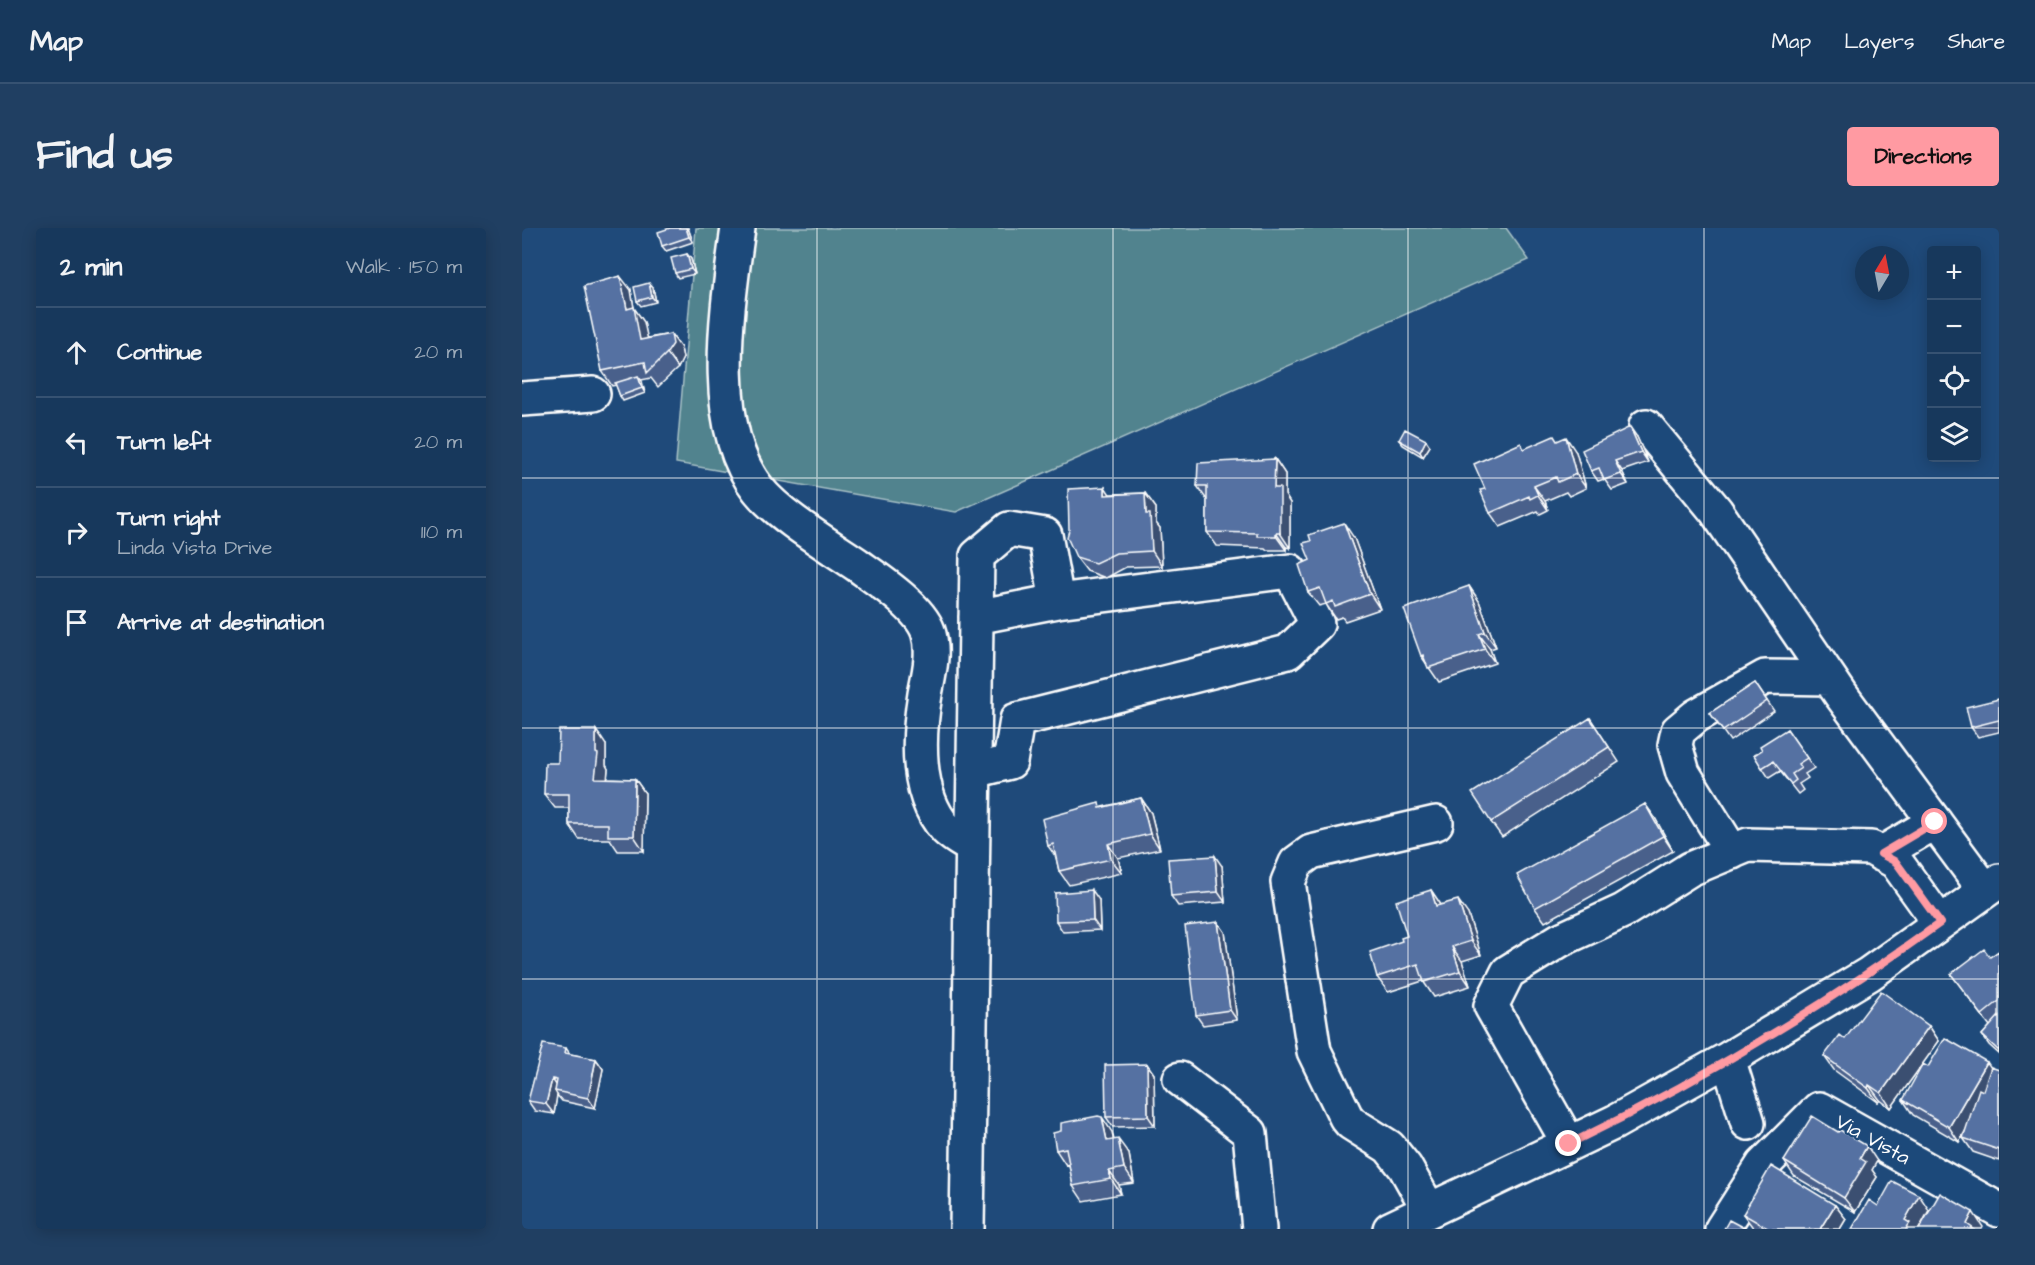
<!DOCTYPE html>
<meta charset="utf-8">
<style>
body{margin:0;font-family:"Architects Daughter",sans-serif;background:#203f62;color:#f1f3f6}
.controls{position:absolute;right:18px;top:18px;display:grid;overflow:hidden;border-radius:6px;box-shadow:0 3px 15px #0003}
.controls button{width:54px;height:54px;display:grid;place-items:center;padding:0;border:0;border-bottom:2px solid #365272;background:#17385c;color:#f1f3f6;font:30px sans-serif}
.compass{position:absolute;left:1333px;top:18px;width:54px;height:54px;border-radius:50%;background:#17385c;box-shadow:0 3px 15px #0003;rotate:10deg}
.stop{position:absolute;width:18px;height:18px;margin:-14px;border:4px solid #ff9aa2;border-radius:50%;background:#fff}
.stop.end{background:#ff9aa2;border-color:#fff;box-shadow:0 2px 6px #0008}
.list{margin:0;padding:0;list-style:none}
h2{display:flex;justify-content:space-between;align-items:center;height:78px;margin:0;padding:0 24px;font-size:26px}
h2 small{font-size:20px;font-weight:400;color:#9eacbb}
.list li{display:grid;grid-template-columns:39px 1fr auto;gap:18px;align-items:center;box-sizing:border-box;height:90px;padding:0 24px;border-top:2px solid #365272}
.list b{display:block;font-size:22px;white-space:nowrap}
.list p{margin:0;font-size:20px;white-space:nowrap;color:#9eacbb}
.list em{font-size:20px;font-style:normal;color:#9eacbb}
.icon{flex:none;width:33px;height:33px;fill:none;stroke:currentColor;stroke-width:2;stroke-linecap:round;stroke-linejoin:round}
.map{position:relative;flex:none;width:1477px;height:1001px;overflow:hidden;border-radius:6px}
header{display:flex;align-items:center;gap:36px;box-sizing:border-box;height:84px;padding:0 30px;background:#17385c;border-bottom:2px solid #365272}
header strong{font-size:28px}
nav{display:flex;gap:33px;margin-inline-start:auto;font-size:21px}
.intro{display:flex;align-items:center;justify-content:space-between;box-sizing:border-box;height:144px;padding:0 36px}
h1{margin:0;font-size:42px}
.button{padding:15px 27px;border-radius:6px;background:#ff9aa2;color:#111;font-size:21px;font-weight:700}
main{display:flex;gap:36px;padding:0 36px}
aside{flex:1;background:#17385c;border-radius:6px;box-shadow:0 3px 15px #0003}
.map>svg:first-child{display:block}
</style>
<header>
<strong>Map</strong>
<nav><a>Map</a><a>Layers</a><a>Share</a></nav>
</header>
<div class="intro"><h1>Find us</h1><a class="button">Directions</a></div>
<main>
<aside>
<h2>2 min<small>Walk · 150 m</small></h2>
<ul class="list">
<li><svg class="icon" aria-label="ahead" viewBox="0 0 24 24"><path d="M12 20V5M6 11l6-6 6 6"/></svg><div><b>Continue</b></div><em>20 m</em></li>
<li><svg class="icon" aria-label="left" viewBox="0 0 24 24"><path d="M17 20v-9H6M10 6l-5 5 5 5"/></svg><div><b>Turn left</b></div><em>20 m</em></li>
<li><svg class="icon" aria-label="right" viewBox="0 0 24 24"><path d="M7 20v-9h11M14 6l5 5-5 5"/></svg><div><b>Turn right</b><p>Linda Vista Drive</p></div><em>110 m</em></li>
<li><svg class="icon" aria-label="arrive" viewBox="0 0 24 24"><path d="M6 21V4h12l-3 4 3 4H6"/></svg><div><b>Arrive at destination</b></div></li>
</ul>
</aside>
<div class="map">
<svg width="1477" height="1001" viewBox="0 0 1477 1001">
<rect width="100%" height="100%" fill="#1f4a7a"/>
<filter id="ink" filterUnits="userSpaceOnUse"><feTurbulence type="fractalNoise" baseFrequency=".0167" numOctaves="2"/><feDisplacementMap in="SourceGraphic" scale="12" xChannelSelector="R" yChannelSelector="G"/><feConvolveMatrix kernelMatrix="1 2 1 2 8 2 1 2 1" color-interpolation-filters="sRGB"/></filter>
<g filter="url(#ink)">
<path fill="#51838e" stroke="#a8c1c6" stroke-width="1.5" d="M174,0H984L1007,32L434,284L154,235Z"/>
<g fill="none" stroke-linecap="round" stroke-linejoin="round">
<g stroke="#fff" stroke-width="38">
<path id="minor" d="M216,0C206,77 185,196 236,261C257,288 308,318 337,338C358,353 397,379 406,403C413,423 407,446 403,466C396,508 393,567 424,601C431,608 442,614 450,619
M0,171L71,166
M1124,198L1194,283L1319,467L1463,662
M454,389L535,373
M1210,624L1161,545L1153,517L1156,503L1174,488L1243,449L1307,450
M1359,626L1413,594
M1206,831L1226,895
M658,851L728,905L737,1001
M1047,916L969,778L986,744L1038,712L1101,683L1168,641L1226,617L1349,620L1374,634L1418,695
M907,982L883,939L867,919L829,895L824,889L792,823L766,654L774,635L789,624L914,595
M445,1001C448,777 451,553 455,328L487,301L523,307L535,373L768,343L795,396L766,424L495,492L488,534L452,543
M868,1001L1093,894L1206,831L1347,746L1477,653
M1200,1001L1241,937L1297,881L1477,982"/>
</g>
<use href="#minor" stroke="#1f4a7a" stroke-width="33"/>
</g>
<path fill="#48618b" stroke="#fff" stroke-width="1.5" d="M148,0H166L171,14L144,23L140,18Z
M165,26L169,31L173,46L156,50L153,45Z
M131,60L134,74L119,78L115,73Z
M109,62L112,80L122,94L125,110L149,106L159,120L161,130L156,140L136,159L129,150L119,152L123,165L101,173L98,168L94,157L90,158L80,143Z
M1115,209L1126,234L1100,243L1106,256L1090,262L1082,251L1076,253L1069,243Z
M877,212L908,218L901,229L881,217Z
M1036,213L1054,224L1064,260L1047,268L1044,264L1023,273L1026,282L1018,286L1016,283L978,299L968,285L963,261L1003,221Z
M753,231L763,246V267L768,275V320L764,319V322H745L743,320L695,318L685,304V272L675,258Z
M583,259L587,266L623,265L634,280V295L638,300L640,338L604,339L584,350L565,343L554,329Z
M832,310L858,381L823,393L820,389L814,391L804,376L797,378L786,364L788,332Z
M947,358L957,373L974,419L968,421L973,435L917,454L899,428Z
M1233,455L1252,483L1208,513L1188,485Z
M1477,471V504L1456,509L1449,499Z
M1068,490L1097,534L980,609L969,594Z
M1265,501L1292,540L1283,546L1286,550L1277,556L1281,562L1276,566L1258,543L1247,550L1232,527L1240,522Z
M84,517V537L86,541L85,550L113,551L123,565L122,623H96L88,611H57L47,596V580H33L22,566L36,535Z
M619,570L629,585L638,621L596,630L600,645L547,657L537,643L534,629L526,618L580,579Z
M1123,576L1133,590L1151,623L1023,694L1013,680Z
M700,638L703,674L656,678L649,668Z
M909,662L919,677L946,686L959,727L940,733L948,758L912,769L901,753L866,764L855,749L885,708Z
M577,672L578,702L541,704L534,693Z
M696,694L703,704L715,792L681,797L674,787Z
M1477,723V826L1467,817L1460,807L1468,798L1429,746L1468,729Z
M1407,798L1417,813L1369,880L1358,872L1356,874L1312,842L1302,828L1323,811Z
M44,820L48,826L74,831L81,841L73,880L40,873L35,867L32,886L13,883L6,873Z
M625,836L632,846L633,898L591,899L584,889Z
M1406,839L1469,840L1477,842V933L1451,924L1441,910L1442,906L1437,914L1391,887L1381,872Z
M590,904L592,912L607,926L612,955L597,957L599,966L561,973L551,958L547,936L544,937L534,922Z
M1316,904L1355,933L1350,942L1355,949L1333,984L1272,948L1262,933Z
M1313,977L1324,991L1318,1001H1232L1221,986Z"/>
<path fill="#3b4f71" stroke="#fff" stroke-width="1.5" d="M164,0H166L171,14L167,9Z
M165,26L169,31L173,46L169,41Z
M98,48L109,62L112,80L122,94L129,126L118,112L105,81Z
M127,55L131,60L134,74L130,69Z
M149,106L159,120L161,130L156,140L145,125Z
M116,148L120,153L123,165L120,160Z
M1108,199L1115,209L1126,234L1119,224Z
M1044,209L1054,224L1064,260L1054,246Z
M904,212L908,218L901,229L898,224Z
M753,231L763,246V267L768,275V320L758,305L752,260Z
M1093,233L1100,243L1106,256L1099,246Z
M1012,258L1023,273L1026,282L1016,267Z
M583,259L593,274L583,267Z
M623,265L634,280V295L638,300L640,338L630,323L624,286Z
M822,295L832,310L858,381L848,366Z
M754,305L764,319V322L754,308Z
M947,358L957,373L974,419L963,404Z
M957,406L968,421L973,435L963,421Z
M74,502L84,517V537L86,541L84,565L73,550Z
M113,551L123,565L122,623L112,608Z
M619,570L629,585L638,621L628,606Z
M1123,576L1133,590L1151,623L1141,608Z
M586,616L596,630L600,645L589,631Z
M693,628L700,638L703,674L696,664Z
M570,662L577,672L578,702L571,692Z
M909,662L919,677L914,678Z
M936,672L946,686L959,727L949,713Z
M696,694L703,704L715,792L708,782Z
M930,719L940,733L948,758L938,743Z
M1407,798L1417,813L1369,880L1359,865Z
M74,831L81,841L73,880L66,870Z
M1465,834L1475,849L1437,914L1427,899Z
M625,836L632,846L633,898L626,888Z
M30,851L37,861L33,863L35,867L32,886L24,876Z
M1347,857L1358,872L1356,874L1346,860Z
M580,889L590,904L595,928L585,913Z
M596,911L607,926L612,955L602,940Z
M1345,918L1355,933L1350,942L1355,949L1333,984L1322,970L1338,930Z
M587,943L597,957L599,966L589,951Z
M1397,967L1407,982L1397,1001H1384L1383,992Z
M1313,977L1324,991L1318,1001H1298Z
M1451,984L1461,999L1460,1001H1448L1445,996Z"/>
<path fill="#5471a2" stroke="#fff" stroke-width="1.5" d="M148,0H164L167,9L140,18L136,4Z
M165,26L169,41L153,45L149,30Z
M98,48L105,81L112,79L118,112L149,106L151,116L145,125L125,145L123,134L80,143L62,58Z
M127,55L130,69L115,73L112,59Z
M116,148L120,160L98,168L93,155Z
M1108,199L1119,224L1093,233L1099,246L1082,252L1077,240L1069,243L1060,222Z
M883,201L904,212L898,224L877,212Z
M1032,208L1035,213L1044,209L1054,246L1036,254L1034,249L1012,258L1016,267L1008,271L1007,268L968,285L958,262L963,261L952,236L999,215L1002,221Z
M753,231L752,260H758V305H754V308H735V305L685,304V258H675L676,235Z
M583,259V267L623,265L624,286H628L630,323L594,325L573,335L554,329L545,309L547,302L546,261Z
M822,295L848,366L813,379L811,373L804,376L798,360L786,364L777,337L788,332L781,315L789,313L787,307Z
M947,358L963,404L957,406L963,421L906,440L901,427L899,428L882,381Z
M1233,455L1245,473L1201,503L1188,485Z
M1477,471V492L1449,499L1444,479Z
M1068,490L1087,519L969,594L950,565Z
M1265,501L1285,530L1276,536L1279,540L1270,546L1274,552L1269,556L1251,533L1240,540L1232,527L1240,522L1238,518Z
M37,502H74V525L76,526L73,550L113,551L112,608H86V596H47V566H22L23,535H36Z
M619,570L628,606L586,616L589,631L537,643L531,616L526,618L520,591L577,575L578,580Z
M1123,576L1141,608L1013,680L995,647Z
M693,628L696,664L649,668L646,631Z
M570,662L571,692L534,693L533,665Z
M909,662L914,678L936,672L949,713L930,719L938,743L902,754L896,736L855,749L848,724L880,713L879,710L885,708L874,673Z
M696,694L708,782L674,787L663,698Z
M1462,721L1468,729L1477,723V773L1460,787L1429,746Z
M1359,763L1407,798L1359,865L1347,857L1346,860L1302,828L1318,807L1323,811Z
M1477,788V823L1460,807Z
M1423,810L1465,834L1427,899L1381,872L1401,836L1406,839Z
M21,816L44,820L43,825L74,831L66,870L33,863L35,852L30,851L24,876L6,873Z
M625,836L626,888L584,889L583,837Z
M1469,839L1477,842V922L1441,910L1457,861L1461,863Z
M576,888L580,889L585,913L596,911L602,940L587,943L589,951L551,958L544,920L534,922L531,905L539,903V895Z
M1290,888L1316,904L1318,902L1345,918L1338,930L1344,934L1322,970L1262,933Z
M1249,938L1313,977L1298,1001H1247L1221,986Z
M1370,953L1397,967L1383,992L1388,995L1384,1001H1330L1347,972L1356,978Z
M1418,965L1451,984L1445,996L1452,1001H1397Z
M1207,992L1224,1001H1202Z"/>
</g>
<g fill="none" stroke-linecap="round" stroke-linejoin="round" filter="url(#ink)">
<path stroke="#ff9aa2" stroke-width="8" d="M1047,916C1176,854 1301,779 1418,695L1374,634L1359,626L1413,594"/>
</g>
<path fill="none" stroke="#fff" stroke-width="1.5" stroke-opacity="0.55" d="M295,0V1001M591,0V1001M886,0V1001M1182,0V1001M0,250H1477M0,500H1477M0,751H1477"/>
<g text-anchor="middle" stroke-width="4.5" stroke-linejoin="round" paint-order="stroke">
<g font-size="21" fill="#fff" stroke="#1f4a7a">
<text transform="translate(1351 911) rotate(29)" y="7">Via Vista</text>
</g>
</g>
</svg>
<div class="controls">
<button>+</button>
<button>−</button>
<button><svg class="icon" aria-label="locate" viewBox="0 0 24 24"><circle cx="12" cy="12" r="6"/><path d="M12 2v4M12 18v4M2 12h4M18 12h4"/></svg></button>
<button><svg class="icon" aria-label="layers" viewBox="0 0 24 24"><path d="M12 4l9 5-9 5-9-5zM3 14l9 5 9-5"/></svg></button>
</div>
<svg class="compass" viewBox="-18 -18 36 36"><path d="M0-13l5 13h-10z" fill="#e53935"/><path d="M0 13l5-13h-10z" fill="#9eacbb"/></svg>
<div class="stop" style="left:1413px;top:594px"></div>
<div class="stop end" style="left:1047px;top:916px"></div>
</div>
</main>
